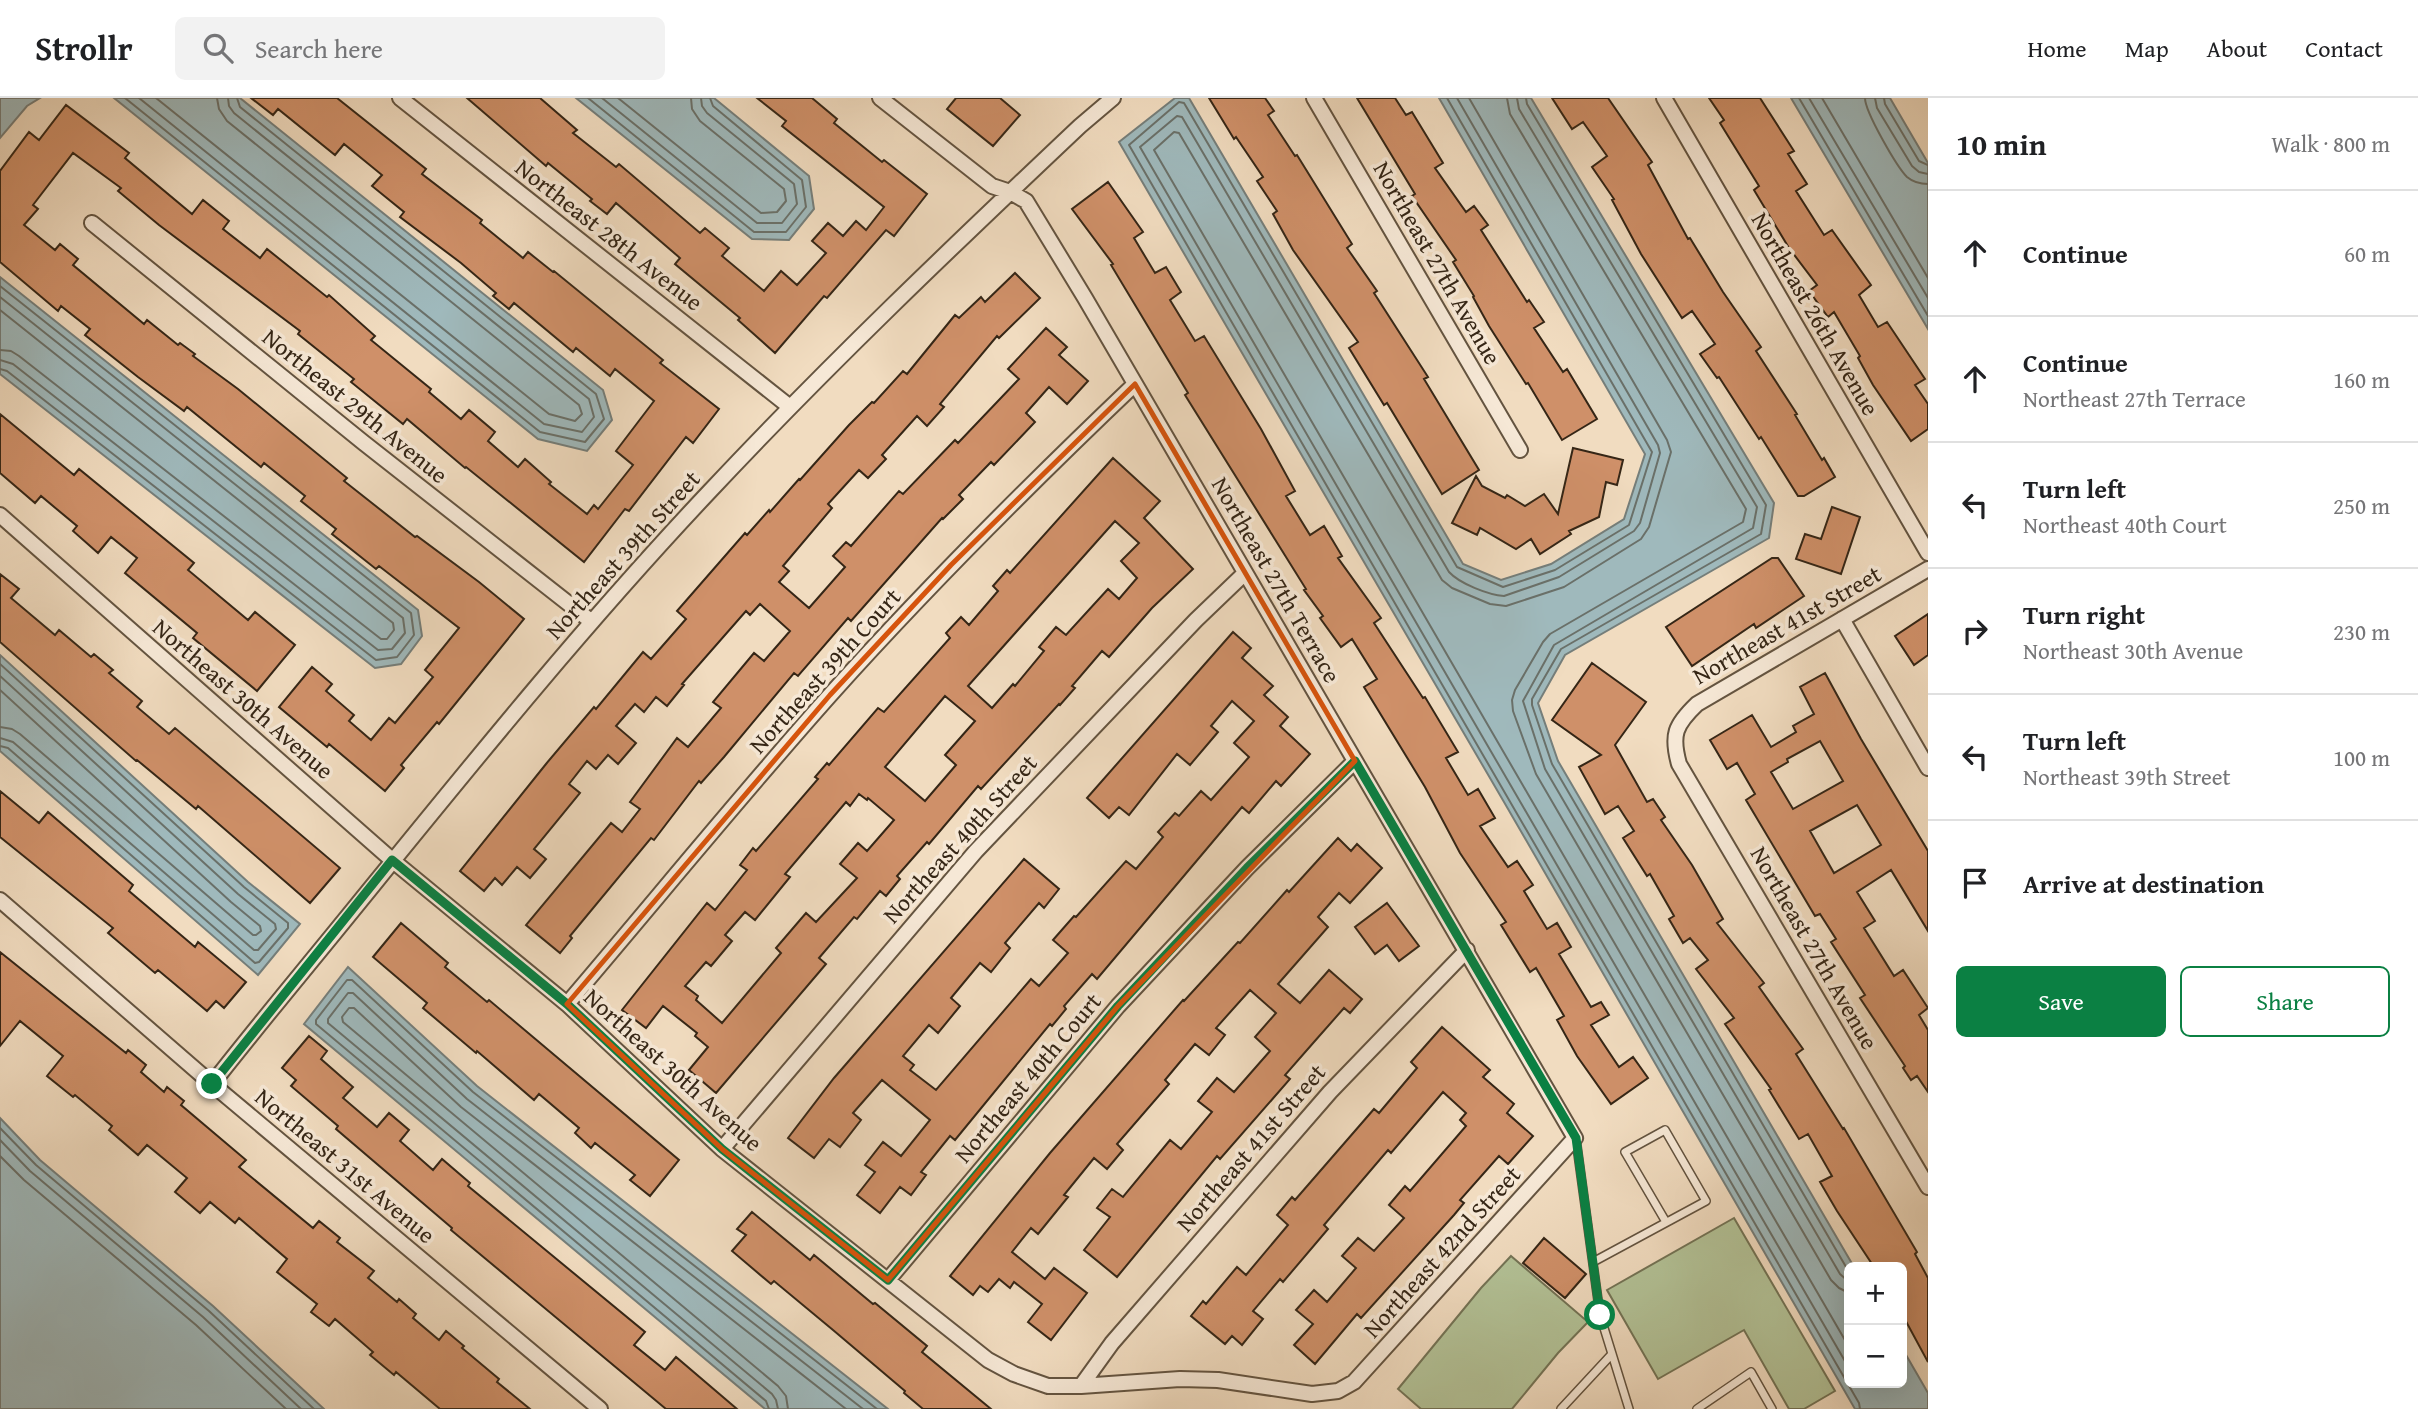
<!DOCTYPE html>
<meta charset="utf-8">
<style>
body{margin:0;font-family:"Gentium Book Plus",serif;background:#f2f2f2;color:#202124}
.controls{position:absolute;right:21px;bottom:21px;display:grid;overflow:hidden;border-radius:10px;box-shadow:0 7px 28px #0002}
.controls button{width:63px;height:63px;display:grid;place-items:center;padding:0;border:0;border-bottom:2px solid #e0e0e0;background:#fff;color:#202124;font:35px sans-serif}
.stop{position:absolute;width:21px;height:21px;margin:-16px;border:5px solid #0b8043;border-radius:50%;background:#fff}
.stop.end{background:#0b8043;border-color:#fff;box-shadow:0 2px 7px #0008}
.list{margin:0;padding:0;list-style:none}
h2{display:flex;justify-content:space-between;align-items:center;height:91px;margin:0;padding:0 28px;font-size:30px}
h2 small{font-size:23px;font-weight:400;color:#757577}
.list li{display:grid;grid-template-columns:46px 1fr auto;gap:21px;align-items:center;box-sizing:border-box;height:126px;padding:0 28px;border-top:2px solid #e0e0e0}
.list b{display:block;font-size:26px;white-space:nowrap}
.list p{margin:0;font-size:23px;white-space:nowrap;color:#757577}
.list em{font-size:23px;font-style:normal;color:#757577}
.actions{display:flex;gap:14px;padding:21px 28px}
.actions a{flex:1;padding:16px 0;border:2px solid #0b8043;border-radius:10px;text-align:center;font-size:24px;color:#0b8043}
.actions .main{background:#0b8043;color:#fff}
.icon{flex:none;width:38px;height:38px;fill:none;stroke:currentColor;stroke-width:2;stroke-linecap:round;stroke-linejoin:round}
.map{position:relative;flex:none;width:1928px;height:1311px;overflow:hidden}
header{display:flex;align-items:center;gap:42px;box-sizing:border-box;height:98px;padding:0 35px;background:#fff;border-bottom:2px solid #e0e0e0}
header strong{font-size:33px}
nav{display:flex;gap:38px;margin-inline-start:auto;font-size:24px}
.search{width:490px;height:63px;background:#f2f2f2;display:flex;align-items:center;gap:18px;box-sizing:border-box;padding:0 24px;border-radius:10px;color:#757577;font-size:26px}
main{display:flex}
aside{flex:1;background:#fff}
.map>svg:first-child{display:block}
</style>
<header>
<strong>Strollr</strong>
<div class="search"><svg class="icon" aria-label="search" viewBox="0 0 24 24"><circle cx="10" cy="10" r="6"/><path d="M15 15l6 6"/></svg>Search here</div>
<nav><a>Home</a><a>Map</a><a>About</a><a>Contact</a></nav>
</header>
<main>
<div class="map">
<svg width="1928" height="1311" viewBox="0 0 1928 1311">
<rect width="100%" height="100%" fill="#f1dcc0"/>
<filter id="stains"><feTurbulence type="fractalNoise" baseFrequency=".00286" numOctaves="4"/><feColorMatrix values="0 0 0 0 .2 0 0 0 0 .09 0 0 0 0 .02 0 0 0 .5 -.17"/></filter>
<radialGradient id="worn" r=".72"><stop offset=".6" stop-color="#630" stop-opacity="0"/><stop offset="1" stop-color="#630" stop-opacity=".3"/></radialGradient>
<path fill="#b3c297" stroke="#747456" stroke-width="2" d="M1734,1120L1835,1293L1804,1311H1789L1744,1232L1658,1281L1607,1192Z
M1511,1158L1588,1224L1558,1255L1512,1311H1421L1398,1291L1481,1190Z"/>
<path fill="#9fb9bc" stroke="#757e7a" stroke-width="2" d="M0,0H40L27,8L0,40Z
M114,0H240L603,292L612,322L587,353L538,341Z
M576,0H714L809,78L814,111L789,142L752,141Z
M1175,0H1189L1463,466L1501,482L1551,466L1624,421L1645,356L1439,0H1531L1774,405L1769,440L1565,557L1538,605L1558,663L1854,1169H1849V1285H1902V1250L1928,1295V1311H1855L1504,704L1119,44Z
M1791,0H1890L1928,65V231Z
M0,179L418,512L422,538L401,566L375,570L0,276Z
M0,557L248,784L300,826L258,877L0,653Z
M348,869L477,988L888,1311H765L304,926Z
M0,1020L40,1062L213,1208L324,1311H0Z"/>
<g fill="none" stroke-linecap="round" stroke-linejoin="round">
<path stroke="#6a7069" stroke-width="2" d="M125,0L540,334L585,344L604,321L596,296L240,9L237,0
M139,0L544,326L582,334L594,319L589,301L234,15L229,8L228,0
M156,0L549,316L575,323L582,316L579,307L227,23L219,11L217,0
M588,0L754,134H786L806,109L802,82L713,8L710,0
M602,0L757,125H782L797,106L794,86L707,15L702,8L701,0
M618,0L761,115L777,114L786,103L784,91L700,23L692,11L691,0
M1447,0L1652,354L1629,427L1555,472L1503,489L1457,469L1184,5L1179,4L1129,47L1859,1305L1860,1311
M1457,0L1658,347L1660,355L1640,425L1634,433L1559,479L1504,498C1489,497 1460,486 1449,474L1182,19L1177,18L1140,49L1849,1270
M1469,0L1667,342L1671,354L1649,429L1641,441L1564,489L1506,508L1490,506L1452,490L1442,482L1179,35L1174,34L1154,52L1849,1249
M1507,0L1510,16L1746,411L1743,424L1550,536L1543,544L1515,592L1512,602L1513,613L1536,676L1831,1182L1839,1190L1849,1195
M1517,0L1519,11L1757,409L1753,430L1554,547L1523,603L1545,671L1840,1176L1849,1184
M1526,0L1527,6L1766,407L1761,436L1561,551L1532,601V607L1552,666L1849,1174
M1799,0L1928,218
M1809,0L1928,200
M1822,0L1928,180
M1865,0C1865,14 1897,69 1907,79C1913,84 1920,86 1928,86
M1875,0L1877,10L1912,68L1919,74L1928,76
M1884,0L1885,6L1919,63L1928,67
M0,188L411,515L414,537L397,559L376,562L7,273L0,271
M0,199L403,520L405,535L392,551L378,552L13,266L0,262
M0,212L393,525L394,532L387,541H381L19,258L11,253L0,252
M0,566L244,789L288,825V830L259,864L255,865L8,650L0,648
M0,578L238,796L275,826L276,831L258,852H254L13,644L0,640
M0,592L231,804L260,828L261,833L256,837H253L20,636L12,631L0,629
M0,1030L36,1067L209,1213L314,1311
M0,1042L30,1073L203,1219L301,1311
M0,1058L24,1082L196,1227L286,1311
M769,1311L766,1303L316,926V922L347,882H352L473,994L877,1311
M778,1311L776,1302L772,1296L328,925V921L348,895H353L467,1001L863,1311
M788,1311L786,1298L778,1288L343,924L342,919L349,910H354L461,1009L846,1311"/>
</g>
<path fill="#cf9069" stroke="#352616" stroke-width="2" fill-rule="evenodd" d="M251,0H337L426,71L422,76L482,122L480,125L523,160L528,154L553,174L554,173L663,262L660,265L719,311L693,345L686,339L629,413L625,411L584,464L466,369L465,370L407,321L403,326L351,284L354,281L298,236L300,233L159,127L118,93L121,90L73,55L33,107L38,111L24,127L55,152L60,146L78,161L73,167L144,226L147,222L178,247L180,245L195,256L193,258L238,291L347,380L344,383L415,439L417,438L479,484L524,521L439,626L437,624L401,667L404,670L385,693L329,646L327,649L279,609L312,569L332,586L326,593L354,617L349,623L371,642L389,620L395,625L433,579L425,572L459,530L379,468L376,471L332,436L336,431L301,403L305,398L264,365L261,369L187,309L184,313L138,279L85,237L90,231L61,208L58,213L0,164V73L29,34L39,42L66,7L129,55L125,60L192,116L203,102L229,123L223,131L260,160L267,151L327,199L329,197L375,238L371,242L431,291L429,294L461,321L469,312L495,334L488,343L518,369L525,361L551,384L549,386L587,416L594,407L598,411L633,367L616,353L654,303L615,271L610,278L576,250L573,254L514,205L509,211L493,198L496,195L461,165L400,119L404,114L372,88L382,77L344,46L335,57L278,11L273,17Z
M467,0H540L577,32L573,35L616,69L619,66L700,135L705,130L729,150L722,158L764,193L781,173L797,187L826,155L812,143L828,125L843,138L856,123L866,132L884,109L782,28L786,23L757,0H812L837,21L834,25L882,64L884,62L927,96L894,138L886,132L827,200L824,198L775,255L738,222L740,220L675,166L680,160L616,105L607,116L590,103L592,101L548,65L546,68Z
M956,0H1000L1020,17L993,48L947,11Z
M1209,0H1265L1274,13L1268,17L1295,58L1297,57L1352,146L1347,150L1377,193L1374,195L1428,279L1424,281L1479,372L1442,396L1387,305L1384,307L1349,250L1358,244L1293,152L1273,116L1277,113L1257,83L1263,79L1236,39L1234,41Z
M1357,0H1395L1406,17L1412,14L1443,65L1435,70L1466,114L1474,108L1488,127L1481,132L1527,204L1529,202L1544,224L1534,230L1563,274L1567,271L1597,321L1562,342L1528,285L1526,286L1489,228L1473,199L1474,198L1453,164L1456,162L1412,98L1415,96Z
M1552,0H1608L1652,64L1648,67L1688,141L1690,140L1723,194L1761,249L1756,253L1797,316L1795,317L1822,362L1824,360L1835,379L1804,398H1798L1761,339L1759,341L1719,279L1717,280L1700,256L1715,246L1692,213L1682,220L1641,156L1612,102L1614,101L1592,69L1607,58L1583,24L1572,31Z
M1709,0H1760L1794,53L1788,56L1807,86L1796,93L1824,137L1832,132L1871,187L1859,197L1878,229L1887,224L1925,281L1915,287L1928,306V331L1911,343L1873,287L1858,260L1860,258L1834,214L1828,219L1809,193L1817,187L1789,150L1754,92L1759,88L1720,25L1724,22Z
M1108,84L1143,134L1134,140L1155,175L1166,169L1181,194L1170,202L1195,243L1204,238L1261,331L1295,393L1286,398L1310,437L1324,428L1342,458L1338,460L1381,520L1374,525L1423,600L1425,599L1458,654L1446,660L1468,697L1478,691L1495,720L1480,728L1508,769L1517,763L1533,787L1524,793L1547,831L1557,825L1571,849L1559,856L1591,909L1601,904L1609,917L1591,927L1619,969L1633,959L1648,980L1611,1006L1577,958L1557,922L1564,918L1536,870L1530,874L1501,827L1506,824L1460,755L1425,689L1364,589L1377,581L1352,541L1341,549L1320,520L1323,518L1304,492L1306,491L1185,297L1188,295L1111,167L1113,166L1072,111Z
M1015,175L1040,200L999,240L997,238L940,306L944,309L927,328L917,318L882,357L886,361L868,380L859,372L828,406L832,410L783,468L789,473L779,484L809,510L845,469L833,458L846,444L851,448L899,393L903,396L955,342L958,345L1019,281L1008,271L1046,230L1067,249L1059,257L1088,283L1067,306L1049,289L1026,315L1035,324L994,367L991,364L959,397L963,401L943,421L942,420L851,523L848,520L798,578L794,575L724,659L701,685L699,683L654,742L651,740L570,838L572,840L560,855L526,827L611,725L622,734L640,711L630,704L677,640L688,649L721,610L713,604L754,555L764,563L790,533L760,506L750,517L746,513L682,586L684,587L667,608L656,599L644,614L635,606L616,628L636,645L618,666L608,657L596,671L587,663L569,686L580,695L534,751L546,761L530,780L517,769L502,787L495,780L484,793L460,773L546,666L594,609L596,611L643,554L651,561L686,521L677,513L745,435L747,437L769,412L770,414L799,381L800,382L849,327L872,304L874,305L903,273L907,276L955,217L959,220L981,199L985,204Z
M0,316L74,377L79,371L194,465L188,472L248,522L255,514L295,547L257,593L193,540L197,535L125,475L137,460L111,439L98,455L73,433L77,428L41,398L35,405L0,375Z
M1573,350L1623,362L1617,387L1606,384L1599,419L1569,433L1571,436L1540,456L1531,441L1516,451L1480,430L1477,437L1452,425L1476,378L1482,388L1505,400L1507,397L1525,408L1544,396L1558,416Z
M1113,360L1160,403L1144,420L1193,471L1152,510L1109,559L1102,553L1072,588L1075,590L1060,607L1059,606L981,691L978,688L929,746L927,744L897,778L900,781L886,798L880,793L857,821L854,819L819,860L826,866L716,995L689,972L708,949L695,938L697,935L663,908L646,930L622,912L707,805L715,812L747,772L740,767L753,750L756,753L818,681L815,679L827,665L829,667L878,610L884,614L950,540L946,535L961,519L969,527L998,493L993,488L1007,472L1010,475ZM1115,423L1139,445L1121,463L1137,480L1119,501L1108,491L1066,537L1056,529L1039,549L1044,553L1015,588L1013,586L992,610L968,588ZM945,598L975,623L945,657L956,667L925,703L885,669ZM859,696L867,702L868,700L894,722L867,753L858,745L840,766L857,780L816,824L806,815L776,850L781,855L722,925L696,902L698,898L685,888L706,864L711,868L732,843L725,837L745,814L755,822L790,779L785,776L846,704L850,708Z
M1832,409L1860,419L1841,476L1796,461L1805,436L1821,441Z
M1772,460H1778L1804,498L1756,530L1754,526L1692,568L1666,529Z
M0,476L19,491L11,500L55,537L59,532L91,559L94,556L113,572L109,575L142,603L137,609L169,636L175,630L340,770L310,805L198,708L196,711L137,662L136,663L0,544Z
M1928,516V557L1914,567L1895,538Z
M1233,534L1251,550L1242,560L1273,588L1264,597L1288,619L1280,628L1310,656L1281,688L1276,683L1249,715L1242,709L1097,881L1092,876L1064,908L1066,911L1052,928L1050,926L955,1042L950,1038L921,1074L926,1077L911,1097L900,1089L880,1115L857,1097L875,1074L865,1067L883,1044L901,1058L930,1022L882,982L853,1015L861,1022L840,1049L829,1041L814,1060L788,1040L834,980L1024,761L1059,791L1044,810L1039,805L1005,845L1010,850L991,874L980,865L951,900L960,908L938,935L929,927L903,958L914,967L910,972L936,992L1031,881L1039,888L1068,855L1053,842L1074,818L1076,819L1126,763L1136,771L1163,739L1158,734L1175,715L1179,718L1201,693L1211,702L1249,659L1234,645L1254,623L1232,603L1211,628L1218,634L1190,667L1177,656L1129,717L1119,709L1109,720L1087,700Z
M1592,565L1646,604L1615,647L1647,704L1653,701L1665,719L1661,722L1692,767L1723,821L1717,825L1764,885L1759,889L1803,951L1796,956L1843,1031L1844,1030L1917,1154L1915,1156L1928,1180V1264L1902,1216V1169H1874L1837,1113L1820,1084L1832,1078L1808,1036L1799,1041L1769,992L1771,991L1725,926L1734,920L1696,871L1708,862L1690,840L1683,845L1669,821L1674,818L1650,776L1647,778L1623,740L1634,733L1618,708L1605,716L1579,669L1601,657L1552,622Z
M1825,575L1861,641L1928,753V833L1891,772L1857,794L1875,823L1864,830L1894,878L1903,872L1928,910L1919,917L1928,932V994L1917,978L1911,982L1903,970L1905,968L1860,900L1865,897L1831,844L1836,841L1820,816L1815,818L1746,702L1755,696L1737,665L1727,671L1710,642L1752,617L1771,649L1796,634L1793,628L1814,616L1800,589ZM1820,643L1843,683L1793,711L1771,674L1788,664L1787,661ZM1857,707L1881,747L1834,775L1810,733Z
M0,693L39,725L48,714L133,787L129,793L195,849L198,844L246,884L224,910L216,903L207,913L158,872L155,875L108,835L113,830L0,739Z
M1338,740L1351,753L1357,746L1382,770L1350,805L1339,795L1318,819L1328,829L1278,886L1300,905L1329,872L1362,901L1350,915L1344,910L1314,944L1285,977L1290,981L1220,1061L1217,1058L1117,1179L1084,1152L1110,1119L1097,1110L1112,1091L1123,1099L1170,1042L1181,1051L1212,1014L1198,1003L1217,980L1234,994L1270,953L1255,939L1276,915L1250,892L1216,930L1225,937L1209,957L1195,946L1165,982L1169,986L1117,1046L1123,1052L1107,1071L1094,1060L1064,1097L1068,1099L1038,1136L1031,1130L1012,1154L1045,1181L1054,1170L1087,1195L1051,1242L1028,1224L1042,1206L1014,1184L1010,1190L999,1181L988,1194L980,1188L973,1197L950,1178L1050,1055L1183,902L1184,903L1238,844L1240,845L1287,792L1289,794Z
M1387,805L1419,848L1399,863L1387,847L1375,856L1355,829Z
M401,825L448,865L445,869L487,904L489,902L679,1062L650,1098L630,1082L635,1077L595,1045L591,1050L575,1035L579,1030L539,996L534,1002L477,953L476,955L423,910L427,905L373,859Z
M0,854L126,955L128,952L146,967L141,974L164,994L167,989L184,1003L181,1007L246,1062L239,1069L313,1130L319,1123L340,1140L337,1144L374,1173L368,1180L397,1204L399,1201L416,1216L413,1220L439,1242L446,1233L464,1248L462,1250L499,1281L497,1284L530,1311H440L396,1274L394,1277L370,1257L373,1254L335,1221L329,1228L311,1214L317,1206L277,1174L287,1161L239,1120L235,1125L210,1104L200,1115L175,1094L187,1080L147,1047L138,1057L109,1032L112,1028L75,997L73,999L47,978L63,958L20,923L0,948Z
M1442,929L1490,972L1483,979L1514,1006L1507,1015L1533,1038L1508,1066L1499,1058L1460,1102L1464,1105L1454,1117L1361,1220L1357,1216L1315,1266L1294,1247L1313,1226L1296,1212L1314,1192L1327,1204L1356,1170L1342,1158L1358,1140L1374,1153L1404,1120L1389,1107L1405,1088L1410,1093L1466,1028L1460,1022L1466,1015L1443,994L1391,1055L1388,1052L1324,1127L1328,1131L1283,1184L1280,1181L1253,1213L1263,1221L1242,1247L1232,1238L1225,1246L1191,1218L1203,1203L1206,1206L1237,1169L1246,1177L1288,1127L1277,1117L1292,1099L1295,1102L1374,1011L1379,1015L1417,970L1411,964Z
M309,938L327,953L321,961L353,989L343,1000L377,1029L389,1015L409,1032L400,1043L433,1072L442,1061L470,1085L468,1088L645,1234L634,1247L665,1272L676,1259L737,1311H666L451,1132L452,1130L336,1031L338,1028L291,988L296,982L282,970Z
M752,1114L810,1162L814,1157L873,1206L875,1205L927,1248L922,1254L991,1311H923L904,1295L905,1293L833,1232L774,1183L771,1186L732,1153L746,1137L737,1131Z
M1544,1140L1586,1176L1565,1200L1523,1165Z"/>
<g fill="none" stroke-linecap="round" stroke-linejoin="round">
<g stroke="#645440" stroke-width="10">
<path id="lane" d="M1576,1041L1600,1217L1629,1311
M1593,1164L1706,1103L1665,1032L1625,1054L1666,1124
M1561,1311L1612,1256
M1697,1311L1751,1274L1772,1311"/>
</g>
<g stroke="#645440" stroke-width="18">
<path id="street" d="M400,0L790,309
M1314,0L1520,352
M1664,0L1928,455
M92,125L364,345L592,524
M0,417L392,762L567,906L722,1051L988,1262L1014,1276L1048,1288H1081L1180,1281L1218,1282L1312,1296L1338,1293L1354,1284L1575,1040L1085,200L1026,103L1010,94L992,88L880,0
M1928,471L1697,606C1675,627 1671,637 1679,666L1928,1089
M1842,521L1928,670
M0,802L212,986L600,1311
M567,906C655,803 741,697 831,596C928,488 1030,386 1135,286
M212,986C251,936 291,888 331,839C454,688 576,535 710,393C828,267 954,147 1080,28L1113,0
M722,1051L976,753L1196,522L1245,475
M888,1182L1118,908L1247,770L1355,663
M1081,1288L1112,1245L1330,994L1467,852"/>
</g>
<use href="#lane" stroke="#f6e8d6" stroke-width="7"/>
<use href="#street" stroke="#f6e8d6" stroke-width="14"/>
</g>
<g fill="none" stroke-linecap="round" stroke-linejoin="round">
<path stroke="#0b8043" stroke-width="9" d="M212,986L392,762L567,906L722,1051L888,1182L1118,908L1247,770L1355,663L1576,1040L1600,1217"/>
</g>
<path fill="none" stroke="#d6540d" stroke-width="5" stroke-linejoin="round" d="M1135,286L1355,663L1118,908L888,1182L722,1051L567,906L830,597L951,467Z"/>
<g text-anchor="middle" stroke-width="7" stroke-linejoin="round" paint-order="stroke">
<g font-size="24" fill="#352616" stroke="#f6e8d6">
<text transform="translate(609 137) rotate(38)" y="8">Northeast 28th Avenue</text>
<text transform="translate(1437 165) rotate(60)" y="8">Northeast 27th Avenue</text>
<text transform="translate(1815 216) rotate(60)" y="8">Northeast 26th Avenue</text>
<text transform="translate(355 308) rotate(39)" y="8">Northeast 29th Avenue</text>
<text transform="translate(623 457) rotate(-48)" y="8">Northeast 39th Street</text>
<text transform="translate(1276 482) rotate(60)" y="8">Northeast 27th Terrace</text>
<text transform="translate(1787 527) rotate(-30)" y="8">Northeast 41st Street</text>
<text transform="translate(825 573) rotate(-48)" y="8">Northeast 39th Court</text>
<text transform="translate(243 601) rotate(41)" y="8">Northeast 30th Avenue</text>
<text transform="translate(960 741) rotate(-48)" y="8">Northeast 40th Street</text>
<text transform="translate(1814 850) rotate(60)" y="8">Northeast 27th Avenue</text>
<text transform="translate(673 972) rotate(42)" y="8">Northeast 30th Avenue</text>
<text transform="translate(1028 980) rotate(-50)" y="8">Northeast 40th Court</text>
<text transform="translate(1251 1050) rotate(-49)" y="8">Northeast 41st Street</text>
<text transform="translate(345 1068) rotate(40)" y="8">Northeast 31st Avenue</text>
<text transform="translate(1442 1154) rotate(-48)" y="8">Northeast 42nd Street</text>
</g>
</g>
<rect width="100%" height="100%" filter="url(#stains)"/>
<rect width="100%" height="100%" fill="url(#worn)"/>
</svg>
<div class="controls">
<button>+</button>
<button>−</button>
</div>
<div class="stop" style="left:1600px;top:1217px"></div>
<div class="stop end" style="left:212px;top:986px"></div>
</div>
<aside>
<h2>10 min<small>Walk · 800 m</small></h2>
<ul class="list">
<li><svg class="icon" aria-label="ahead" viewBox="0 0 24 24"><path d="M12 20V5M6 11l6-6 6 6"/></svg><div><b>Continue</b></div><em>60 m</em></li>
<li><svg class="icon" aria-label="ahead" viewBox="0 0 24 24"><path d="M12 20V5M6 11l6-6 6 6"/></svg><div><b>Continue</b><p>Northeast 27th Terrace</p></div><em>160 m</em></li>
<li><svg class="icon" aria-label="left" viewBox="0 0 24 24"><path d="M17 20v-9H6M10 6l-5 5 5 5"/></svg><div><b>Turn left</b><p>Northeast 40th Court</p></div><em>250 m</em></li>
<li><svg class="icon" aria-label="right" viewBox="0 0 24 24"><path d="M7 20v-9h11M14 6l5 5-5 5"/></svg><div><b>Turn right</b><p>Northeast 30th Avenue</p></div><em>230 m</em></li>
<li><svg class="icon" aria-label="left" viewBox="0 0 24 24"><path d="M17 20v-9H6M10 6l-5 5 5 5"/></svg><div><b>Turn left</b><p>Northeast 39th Street</p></div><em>100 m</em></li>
<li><svg class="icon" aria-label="arrive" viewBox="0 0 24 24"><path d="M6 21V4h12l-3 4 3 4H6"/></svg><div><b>Arrive at destination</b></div></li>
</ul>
<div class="actions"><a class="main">Save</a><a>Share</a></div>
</aside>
</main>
